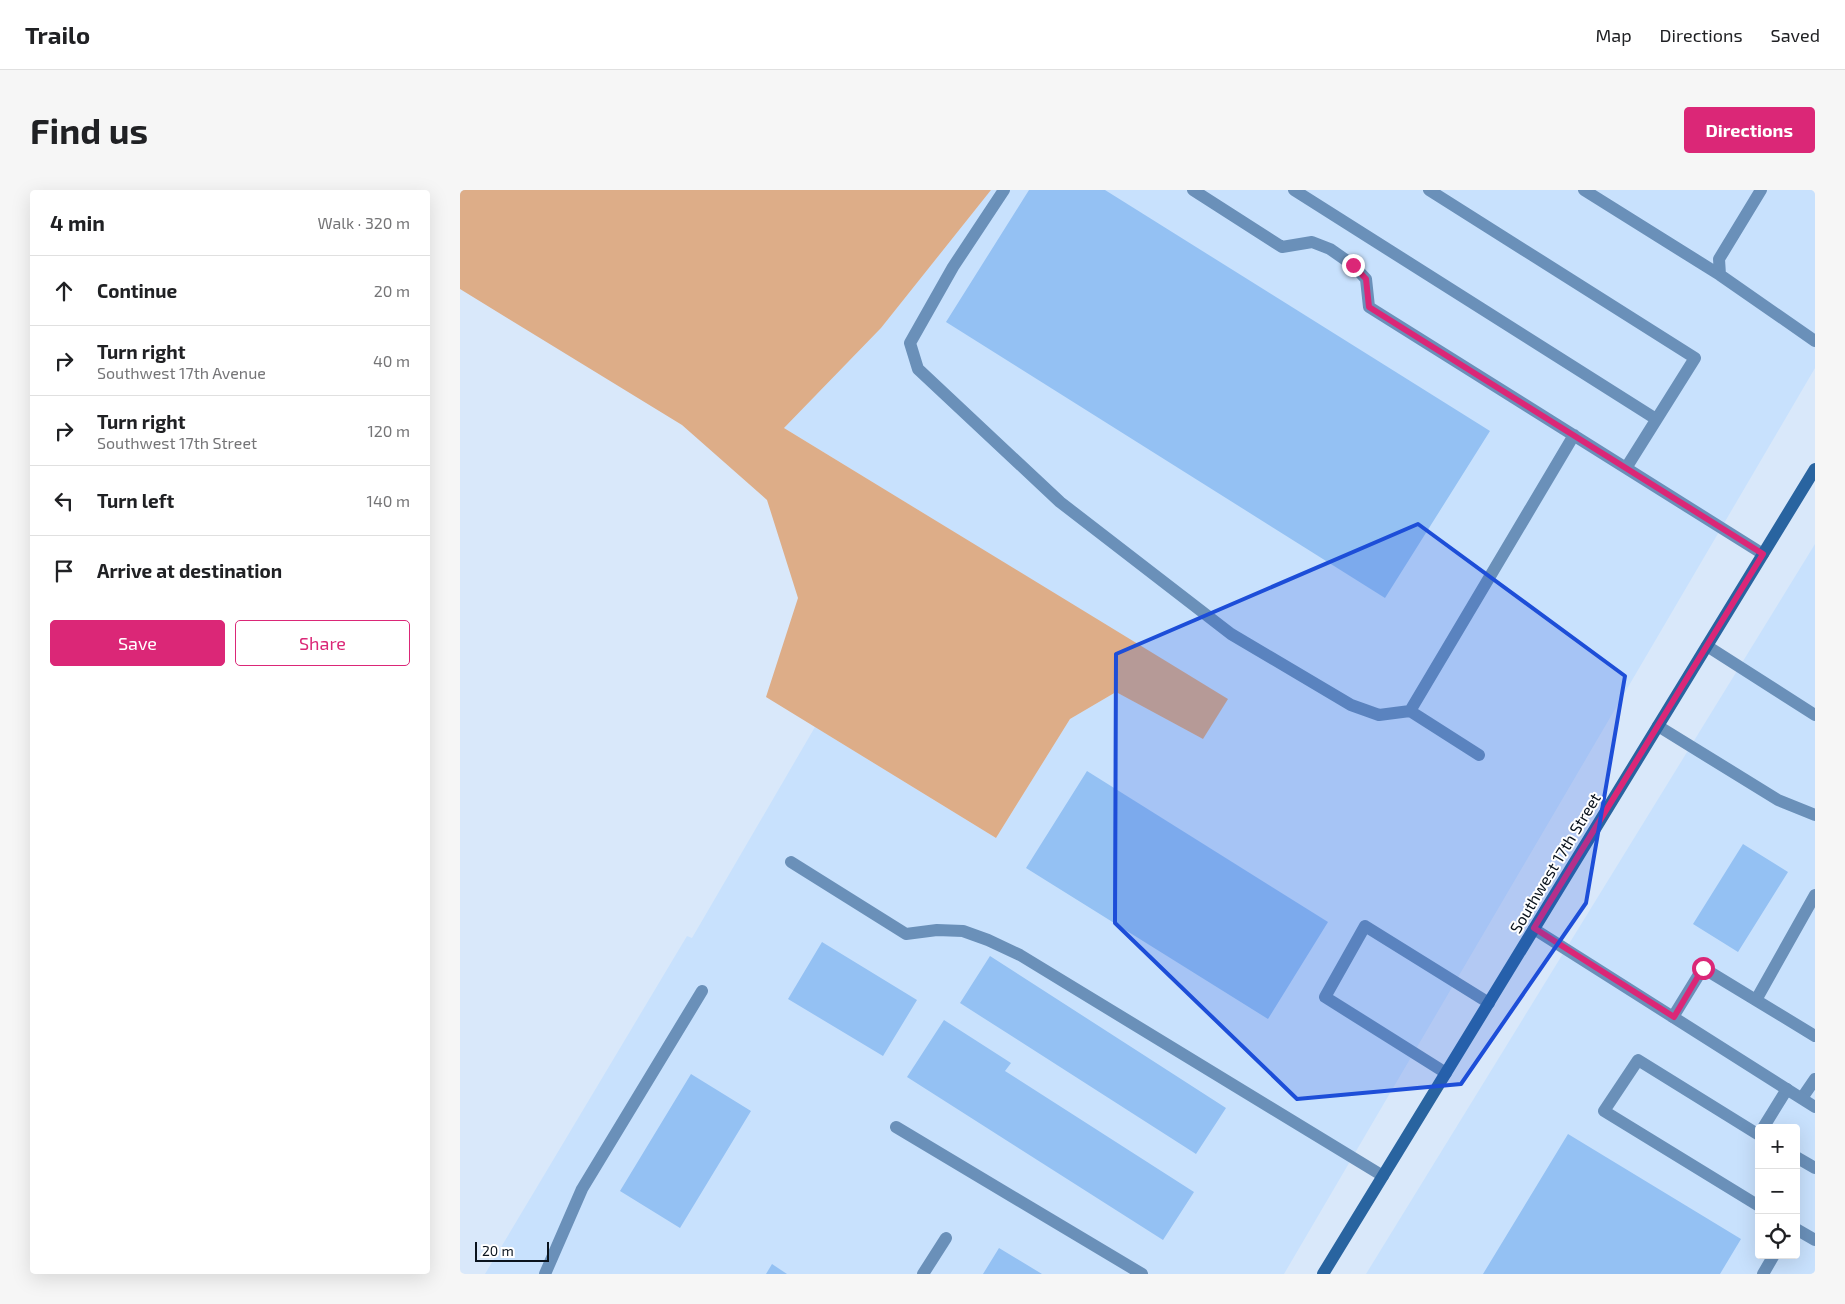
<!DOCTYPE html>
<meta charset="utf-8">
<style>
body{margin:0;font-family:"Exo 2",sans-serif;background:#f6f6f6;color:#202124}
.controls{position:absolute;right:15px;bottom:15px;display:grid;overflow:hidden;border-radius:5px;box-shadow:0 5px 20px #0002}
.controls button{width:45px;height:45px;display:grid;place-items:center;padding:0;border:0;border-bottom:1px solid #e0e0e0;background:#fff;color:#202124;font:25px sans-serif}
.scale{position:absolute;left:15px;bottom:12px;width:74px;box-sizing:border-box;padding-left:5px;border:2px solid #0a131d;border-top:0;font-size:14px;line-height:18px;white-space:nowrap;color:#0a131d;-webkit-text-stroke:4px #fff;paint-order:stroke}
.stop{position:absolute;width:15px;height:15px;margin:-11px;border:4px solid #db2777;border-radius:50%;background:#fff}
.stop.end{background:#db2777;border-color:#fff;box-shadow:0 1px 5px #0008}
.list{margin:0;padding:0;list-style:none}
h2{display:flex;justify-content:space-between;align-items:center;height:65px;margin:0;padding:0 20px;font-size:21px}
h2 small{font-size:16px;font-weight:400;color:#757577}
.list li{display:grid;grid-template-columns:32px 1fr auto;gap:15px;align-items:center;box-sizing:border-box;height:70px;padding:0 20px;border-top:1px solid #e0e0e0}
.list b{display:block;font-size:19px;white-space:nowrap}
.list p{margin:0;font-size:16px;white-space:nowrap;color:#757577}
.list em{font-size:16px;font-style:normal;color:#757577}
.actions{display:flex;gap:10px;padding:15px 20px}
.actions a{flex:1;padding:11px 0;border:1px solid #db2777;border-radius:5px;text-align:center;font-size:18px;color:#db2777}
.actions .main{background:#db2777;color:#fff}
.icon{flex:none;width:28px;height:28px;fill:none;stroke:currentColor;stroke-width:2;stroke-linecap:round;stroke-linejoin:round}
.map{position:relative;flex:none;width:1355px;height:1084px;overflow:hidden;border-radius:5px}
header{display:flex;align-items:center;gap:30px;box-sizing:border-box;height:70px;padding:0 25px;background:#fff;border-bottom:1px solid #e0e0e0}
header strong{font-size:24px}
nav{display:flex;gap:28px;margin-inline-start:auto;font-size:18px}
.intro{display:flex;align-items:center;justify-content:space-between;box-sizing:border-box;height:120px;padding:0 30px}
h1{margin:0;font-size:35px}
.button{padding:12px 22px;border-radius:5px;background:#db2777;color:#fff;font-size:18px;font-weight:700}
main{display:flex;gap:30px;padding:0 30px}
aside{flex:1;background:#fff;border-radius:5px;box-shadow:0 5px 20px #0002}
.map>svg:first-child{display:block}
</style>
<header>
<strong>Trailo</strong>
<nav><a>Map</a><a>Directions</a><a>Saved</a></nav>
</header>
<div class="intro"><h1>Find us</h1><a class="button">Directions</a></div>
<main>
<aside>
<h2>4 min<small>Walk · 320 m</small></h2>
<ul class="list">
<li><svg class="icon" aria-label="ahead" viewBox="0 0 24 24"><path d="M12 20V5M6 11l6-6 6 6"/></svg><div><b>Continue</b></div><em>20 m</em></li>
<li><svg class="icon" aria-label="right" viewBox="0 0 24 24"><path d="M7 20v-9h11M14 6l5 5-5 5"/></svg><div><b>Turn right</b><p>Southwest 17th Avenue</p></div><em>40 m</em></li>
<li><svg class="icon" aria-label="right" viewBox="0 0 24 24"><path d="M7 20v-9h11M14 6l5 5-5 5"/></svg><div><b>Turn right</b><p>Southwest 17th Street</p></div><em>120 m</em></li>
<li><svg class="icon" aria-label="left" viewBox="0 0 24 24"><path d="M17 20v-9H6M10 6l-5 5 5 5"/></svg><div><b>Turn left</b></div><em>140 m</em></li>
<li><svg class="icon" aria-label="arrive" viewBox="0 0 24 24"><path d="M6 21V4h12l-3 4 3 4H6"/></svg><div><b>Arrive at destination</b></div></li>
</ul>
<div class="actions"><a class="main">Save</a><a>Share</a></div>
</aside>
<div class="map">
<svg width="1355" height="1084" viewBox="0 0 1355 1084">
<rect width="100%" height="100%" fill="#d9e8fa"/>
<path fill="#c8e1fd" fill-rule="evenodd" d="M531,0H1355V178L824,1084H25L227,746L232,748L355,537L536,648L610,529L656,502L743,549L767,509L324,238L421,138Z
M1355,354V1084H906ZM1299,938H1336V1065H1299Z"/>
<path fill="#ddad88" d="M0,0H531L421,138L324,238L768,509L743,549L656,502L610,529L536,648L306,507L338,408L307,310L222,235L0,99Z"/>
<path fill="#94c1f3" d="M569,0H645L1030,241L925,408L486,132Z
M627,581L868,732L808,829L566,678Z
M1283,654L1328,682L1278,762L1233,734Z
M362,752L457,810L423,866L328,809Z
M530,766L766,918L736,964L500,813Z
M484,830L551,873L545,881L734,1002L703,1050L447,887Z
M231,884L291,921L220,1038L160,1001Z
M1108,944L1281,1049L1260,1084H1023Z
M539,1058L582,1084H523Z
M312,1074L327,1084H306Z"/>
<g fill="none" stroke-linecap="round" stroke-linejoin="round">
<path stroke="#6a90b9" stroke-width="12" d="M544,0L493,77L450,153L458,179L600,312L771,444L891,515L919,525L950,521
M733,0L822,57L852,52L870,59L893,75L906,89L909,117L1303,364
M834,0L1196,229
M969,0L1235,168L1166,278
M1124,0L1260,85
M1301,0L1259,69L1260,85L1355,151
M1247,456L1355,525
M1198,536L1318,610L1355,625
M1019,565L950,521L1114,245
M331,672L446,744L477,740L503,741L528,750L560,765L923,986
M1296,810L1355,705
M1213,827L1243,778L1355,846
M986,883L865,807L905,736L1029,813
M1342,908L1355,889
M436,937L682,1084
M1303,938L1327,899
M1299,945L1178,870L1144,921L1299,1016
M1336,967L1355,978
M1336,1039L1355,1050
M85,1084L122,999L242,801
M463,1084L486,1048
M1303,1084L1314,1065"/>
<path stroke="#6a90b9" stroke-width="12" d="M1074,739L1355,917"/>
<path stroke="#2964a0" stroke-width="12" d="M863,1084L1355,279"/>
</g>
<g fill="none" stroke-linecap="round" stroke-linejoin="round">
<path stroke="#db2777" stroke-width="6" d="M893,75L906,89L909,117L1303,364L1074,738L1214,827L1243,778"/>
</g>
<path fill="#1d4ed8" fill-opacity="0.2" stroke="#1d4ed8" stroke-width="4" stroke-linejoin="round" d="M958,334L1165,486L1126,713L1001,894L837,909L655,733L656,464Z"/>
<g text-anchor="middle" stroke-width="4" stroke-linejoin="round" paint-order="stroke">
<g font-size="16" fill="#0a131d" stroke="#fff">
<text transform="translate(1095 673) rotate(-59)" y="6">Southwest 17th Street</text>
</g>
</g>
</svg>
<div class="controls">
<button>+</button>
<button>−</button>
<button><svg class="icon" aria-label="locate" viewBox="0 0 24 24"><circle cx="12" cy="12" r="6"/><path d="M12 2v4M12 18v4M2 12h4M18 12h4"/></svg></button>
</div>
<div class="scale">20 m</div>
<div class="stop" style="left:1243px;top:778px"></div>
<div class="stop end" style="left:893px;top:75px"></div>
</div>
</main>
